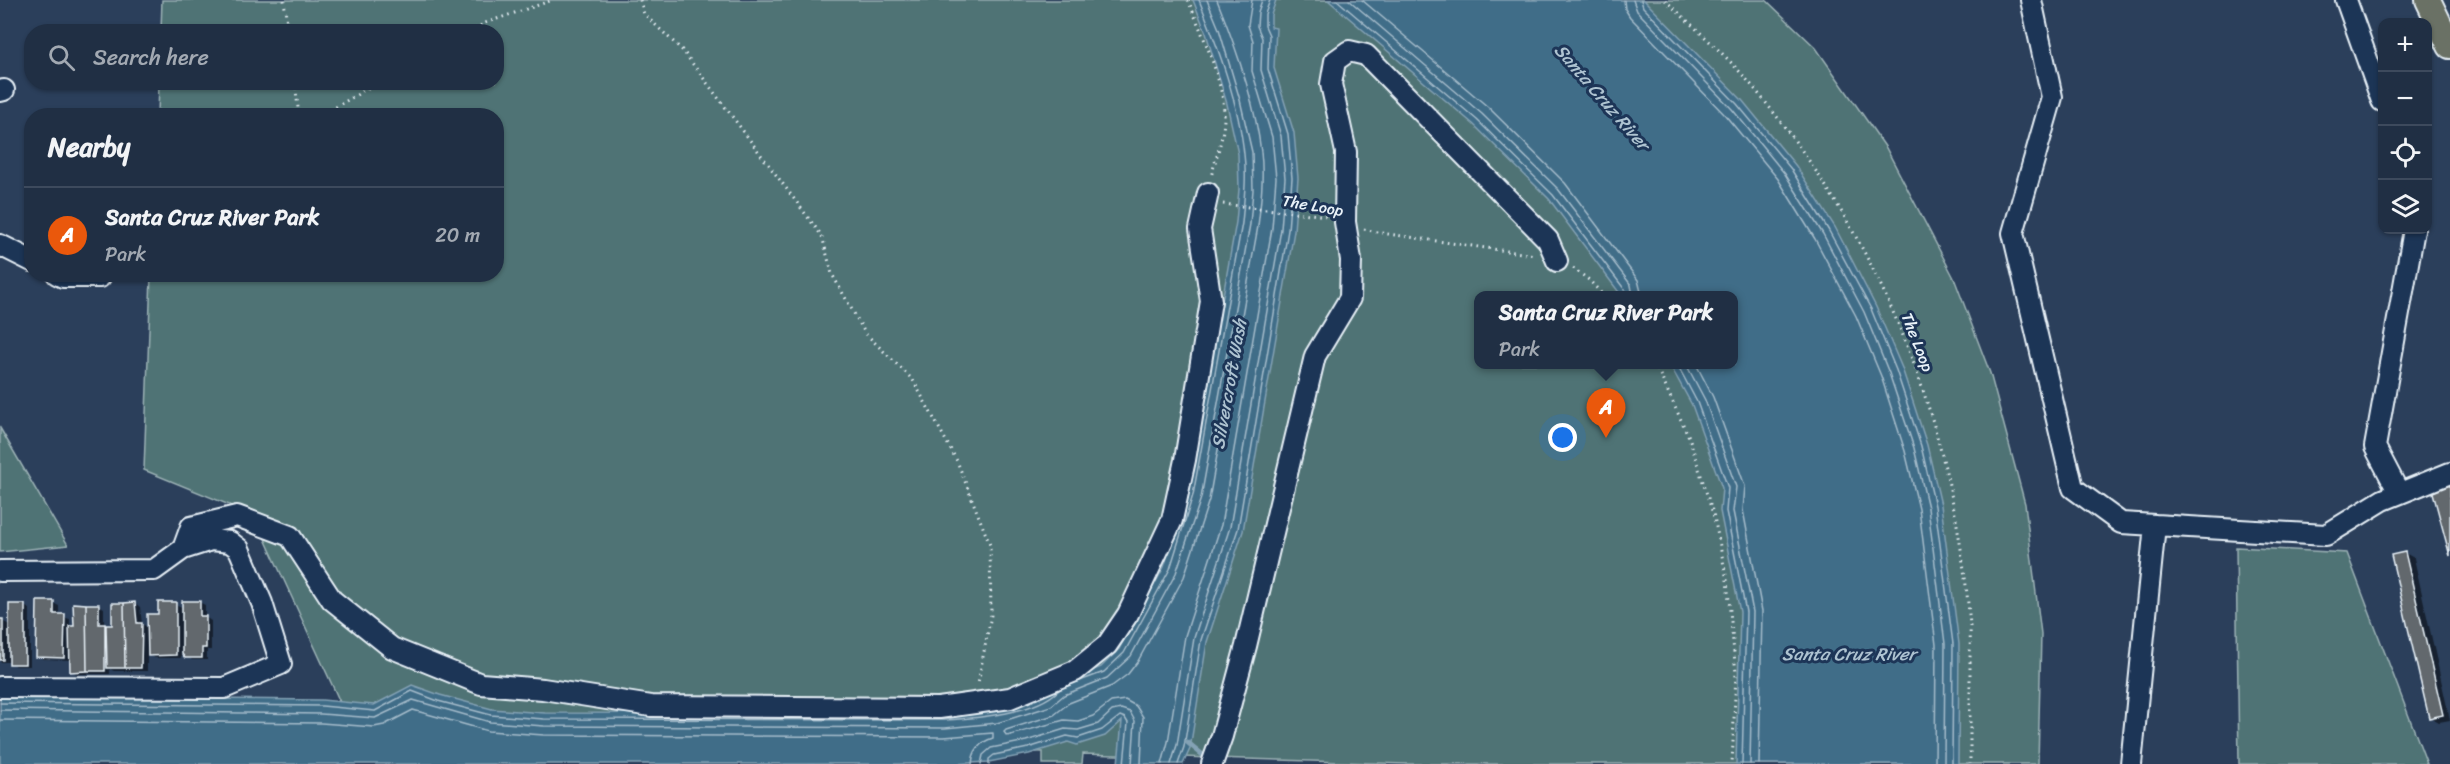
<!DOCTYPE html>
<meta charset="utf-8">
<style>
body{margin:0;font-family:Sriracha,sans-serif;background:#28374b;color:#f1f3f6}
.controls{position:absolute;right:18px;top:18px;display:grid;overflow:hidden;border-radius:12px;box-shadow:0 2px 4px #0004}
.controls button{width:54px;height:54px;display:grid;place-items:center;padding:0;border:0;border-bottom:2px solid #3d4a5d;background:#202f44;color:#f1f3f6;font:30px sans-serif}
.you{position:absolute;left:1563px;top:438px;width:21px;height:21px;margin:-15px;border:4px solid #fff;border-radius:50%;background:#1a73e8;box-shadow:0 0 0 9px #1a73e833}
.badge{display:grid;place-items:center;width:39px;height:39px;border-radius:50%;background:#ea580c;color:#fff;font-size:20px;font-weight:700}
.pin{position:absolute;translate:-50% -50px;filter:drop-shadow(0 2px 3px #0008)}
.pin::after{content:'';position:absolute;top:32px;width:21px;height:18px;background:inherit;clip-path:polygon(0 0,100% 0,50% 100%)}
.popup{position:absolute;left:1474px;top:291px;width:264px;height:78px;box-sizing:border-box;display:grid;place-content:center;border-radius:12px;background:#202f44;filter:drop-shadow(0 2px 4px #0005);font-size:20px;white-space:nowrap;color:#a2a9b2}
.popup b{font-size:22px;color:#f1f3f6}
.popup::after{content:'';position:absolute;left:50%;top:100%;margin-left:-12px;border:12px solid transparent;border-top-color:#202f44}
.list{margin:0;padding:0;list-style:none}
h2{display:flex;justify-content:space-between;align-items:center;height:78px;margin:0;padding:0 24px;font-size:26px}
h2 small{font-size:20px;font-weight:400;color:#a2a9b2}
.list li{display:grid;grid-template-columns:39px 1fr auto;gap:18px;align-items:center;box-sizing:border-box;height:96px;padding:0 24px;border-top:2px solid #3d4a5d}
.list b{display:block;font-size:22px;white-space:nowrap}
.list p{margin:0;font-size:20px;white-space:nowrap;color:#a2a9b2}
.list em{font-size:20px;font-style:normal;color:#a2a9b2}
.icon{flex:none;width:33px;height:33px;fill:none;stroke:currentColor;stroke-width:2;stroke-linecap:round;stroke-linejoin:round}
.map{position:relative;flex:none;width:2450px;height:764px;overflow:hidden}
.search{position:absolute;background:#202f44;box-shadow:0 2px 4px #0004;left:24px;top:24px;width:480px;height:66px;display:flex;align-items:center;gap:15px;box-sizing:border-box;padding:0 21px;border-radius:24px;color:#a2a9b2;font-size:22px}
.panel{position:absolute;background:#202f44;box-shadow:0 2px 4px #0004;left:24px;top:108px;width:480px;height:174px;border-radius:24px}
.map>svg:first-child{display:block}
</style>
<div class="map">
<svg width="2450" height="764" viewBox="0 0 2450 764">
<rect width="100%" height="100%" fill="#2b3f5b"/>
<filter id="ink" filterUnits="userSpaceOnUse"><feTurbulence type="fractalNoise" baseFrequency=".0167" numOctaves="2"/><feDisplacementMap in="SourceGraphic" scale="12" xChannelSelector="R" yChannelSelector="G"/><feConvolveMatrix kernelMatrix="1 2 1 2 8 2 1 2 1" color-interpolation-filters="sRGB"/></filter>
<g filter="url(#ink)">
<path fill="#507374" stroke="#9cb2b6" stroke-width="1.5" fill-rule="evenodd" d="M162,0H1766L1816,48L1886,148L1954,278L1990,373L2025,504L2041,634L2038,764H1405L1083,754L1082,764H1043V752L357,739L254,515L144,470L151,275L496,274V116L158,115L159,83L496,82V32L161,31ZM1478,296H1734V364H1478Z
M0,428L68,545L0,552Z
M2236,547L2347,553L2427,764H2239Z"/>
<path fill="#416d88" stroke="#84a2b5" stroke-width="1.5" d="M1193,0H1276L1271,15V27L1276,28L1274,68L1294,133L1298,178L1294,231L1243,531L1207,642L1190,749L1183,764H1118L1122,721L1105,736L1077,745L1068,742L1029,754L989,762L953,764H0V697L322,700L374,705L412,685L440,695L492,709L545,713L944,714L993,710L1047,694L1057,684L1101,667L1119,649L1164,567L1188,494L1236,222L1239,189L1238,154L1227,104L1206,33Z
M1328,0H1644L1742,100L1796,166L1835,227L1876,307L1902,368L1927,445L1941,505L1959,644L1958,764H1736L1740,612L1720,511L1722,488L1692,405L1670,365L1734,364V296L1621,295L1549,199L1473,124Z"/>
<path fill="#0007" d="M2405,553L2414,558L2450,720L2439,722L2430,717Z
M199,602L205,605V617L211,621V650H207V660H192L181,651V658H155L147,653V671H114L110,669V674H77L72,671V660L43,659L38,656L53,603L59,606V616L70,619V628H75L98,605L104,608V625L108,628L114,626L135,603L140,607L142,624L149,628L159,616L175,604L184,608Z
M24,606L30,609V666H16L9,662H0V620L10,625Z"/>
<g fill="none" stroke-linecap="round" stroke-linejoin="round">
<path stroke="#a5bccb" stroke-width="1.5" d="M1337,0L1477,120L1553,195L1625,290L1626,296
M1349,0L1482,114L1558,189L1631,285L1633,296
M1362,0L1488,107L1565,183L1638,280L1642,296
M1624,0L1625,9L1630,17L1725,115L1778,179L1815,239L1856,316L1881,376L1905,451L1919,509L1936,645L1935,764
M1633,0L1637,11L1732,109L1785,174L1823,234L1864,312L1889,373L1914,448L1928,508L1945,644L1944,764
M1641,0L1643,7L1737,104L1791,169L1829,231L1871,309L1896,370L1921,446L1935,506L1953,644L1952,764
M1677,364L1697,402L1728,488L1726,511L1746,612L1742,764
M1686,364L1705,400L1736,487L1733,511L1753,612L1750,764
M1696,364L1713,397L1745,486L1743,510L1762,611L1759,764
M1077,682L1104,672L1124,653L1170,569L1193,495L1242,223C1244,200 1247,177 1244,154C1239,104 1218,47 1199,0
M0,703L322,706L375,711L412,691L438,701L491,715L544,719L944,720C978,718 1035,714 1059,690
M0,710L321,714L375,718L413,700L490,722L544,726L945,728L997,723L1051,706L1064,695L1107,678L1131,656L1176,573L1201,498L1250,224L1253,190L1252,152L1240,100L1219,29L1207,0
M0,720L321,723L374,727L384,725L413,710L488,731L544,735L944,737L993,733V738C980,742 973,750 972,764
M981,764L983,755L991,748L1026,741L1065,729L1078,730L1098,724L1112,711L1121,709L1130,712L1135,721L1132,764
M989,764V759L994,755L1028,748L1067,736L1078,738L1102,730L1120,716L1125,718L1128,723L1124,764
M1141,764L1143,717L1136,706L1125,700L1111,702L1093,716L1078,721L1064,720L1007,736L1004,732L1006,730L1054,715L1069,703L1112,686L1128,674L1138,661L1184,577L1209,500L1258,226C1261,202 1264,176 1261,152C1255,101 1236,47 1217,0
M1162,764L1168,742L1185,636L1221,525L1272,228L1276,178L1272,137L1252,71L1253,41L1248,25L1252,0
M1171,764L1177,745L1194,638L1230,527L1281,229L1285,178L1281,136L1261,70L1262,38L1257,26L1258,12L1262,0
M1178,764L1184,747L1201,640L1238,529L1288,230L1292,178L1288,134L1268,69L1269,35L1265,26V14L1270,0"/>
<path stroke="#84a2b5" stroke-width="5" d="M1187,742L1210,761"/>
</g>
<path fill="#62686d" stroke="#e8f1f8" stroke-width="1.5" d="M2450,484V556L2432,489Z
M2405,552L2443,715L2429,718L2391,555Z
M37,601H54V614H65L64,658L36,657Z
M182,601H200V616H206V648H202V658H185L182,654Z
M135,602L137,623H142L141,668H125L124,603Z
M158,602H176V655L148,656L147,614H158Z
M73,603L86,604L87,671L70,672L69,626H74Z
M112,603H124L125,668H107L106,625H112Z
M9,604H25V664H9Z
M86,604H99V624H105V671H87Z
M0,619H3V660H0Z"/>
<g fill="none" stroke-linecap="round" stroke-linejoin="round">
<g stroke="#e8f1f8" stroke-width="24">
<path id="minor" d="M2031,0L2052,97L2013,233L2073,488L2121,523L2326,535L2383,500L2450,473
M2346,0L2382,101
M0,91L4,90
M0,245L32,261
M57,274L63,277H100
M2399,493L2375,447L2414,230
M183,549L191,527L237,516L290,536L332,600L392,648L481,684L543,689L651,706L939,708L1010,698L1075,671L1107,645L1128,614L1172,520L1185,460L1211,301L1200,229L1208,193
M0,571L154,570L183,549L211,540L230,542L239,549L262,603L281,664L224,688L0,687
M1212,764L1222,736L1246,646L1315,356L1350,298L1351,260L1345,222L1346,152L1331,84L1335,61L1349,51L1366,55L1548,240L1557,261
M2131,764L2155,525"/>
</g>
<g stroke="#e8f1f8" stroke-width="28">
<path id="major" d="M2428,0L2450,46"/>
</g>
<path stroke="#e8f1f8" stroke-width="3" stroke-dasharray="1.5 4.5" stroke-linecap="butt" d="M284,0L288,32
M640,0L644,14L683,51L822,236L832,274L865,333L913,380L957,461L990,545L991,615L978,683
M1188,0C1201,31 1225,84 1224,117C1224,137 1216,157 1211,177
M1665,0C1697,30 1731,59 1758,93C1883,245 1951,419 1969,614C1971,631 1970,648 1970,664C1970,697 1970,731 1970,764
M470,32L485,23L553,0
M295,82L299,116
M320,116L379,82
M1223,204L1327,216
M1364,229L1381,233L1535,255
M1573,268L1589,280L1604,296
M1655,364L1689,437L1714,517L1727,580L1736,673L1732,764"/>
<use href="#minor" stroke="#1d3557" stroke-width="20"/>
<use href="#major" stroke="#6a7165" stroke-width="24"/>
</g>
</g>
<g text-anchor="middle" stroke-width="6" stroke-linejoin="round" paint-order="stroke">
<g font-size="16" fill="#e8f1f8" stroke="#1d3557">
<text transform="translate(1313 205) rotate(10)" y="6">The Loop</text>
<text transform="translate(1918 342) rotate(69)" y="6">The Loop</text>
</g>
<g font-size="18" font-style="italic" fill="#aec3d1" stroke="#1d3557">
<text transform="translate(1602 97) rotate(49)" y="6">Santa Cruz River</text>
<text transform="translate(1229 384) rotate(-80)" y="6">Silvercroft Wash</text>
<text x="1849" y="660">Santa Cruz River</text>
</g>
</g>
</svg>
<div class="controls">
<button>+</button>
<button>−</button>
<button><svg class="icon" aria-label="locate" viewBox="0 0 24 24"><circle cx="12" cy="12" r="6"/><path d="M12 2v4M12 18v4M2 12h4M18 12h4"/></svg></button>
<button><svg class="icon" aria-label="layers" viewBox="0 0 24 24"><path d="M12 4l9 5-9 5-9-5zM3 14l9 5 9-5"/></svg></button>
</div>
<div class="you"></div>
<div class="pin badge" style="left:1606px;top:438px">A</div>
<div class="popup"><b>Santa Cruz River Park</b>Park</div>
<div class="search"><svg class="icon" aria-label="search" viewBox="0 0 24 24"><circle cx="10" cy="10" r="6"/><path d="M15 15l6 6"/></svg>Search here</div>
<section class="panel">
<h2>Nearby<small></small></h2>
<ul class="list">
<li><span class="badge">A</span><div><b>Santa Cruz River Park</b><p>Park</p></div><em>20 m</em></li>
</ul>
</section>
</div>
